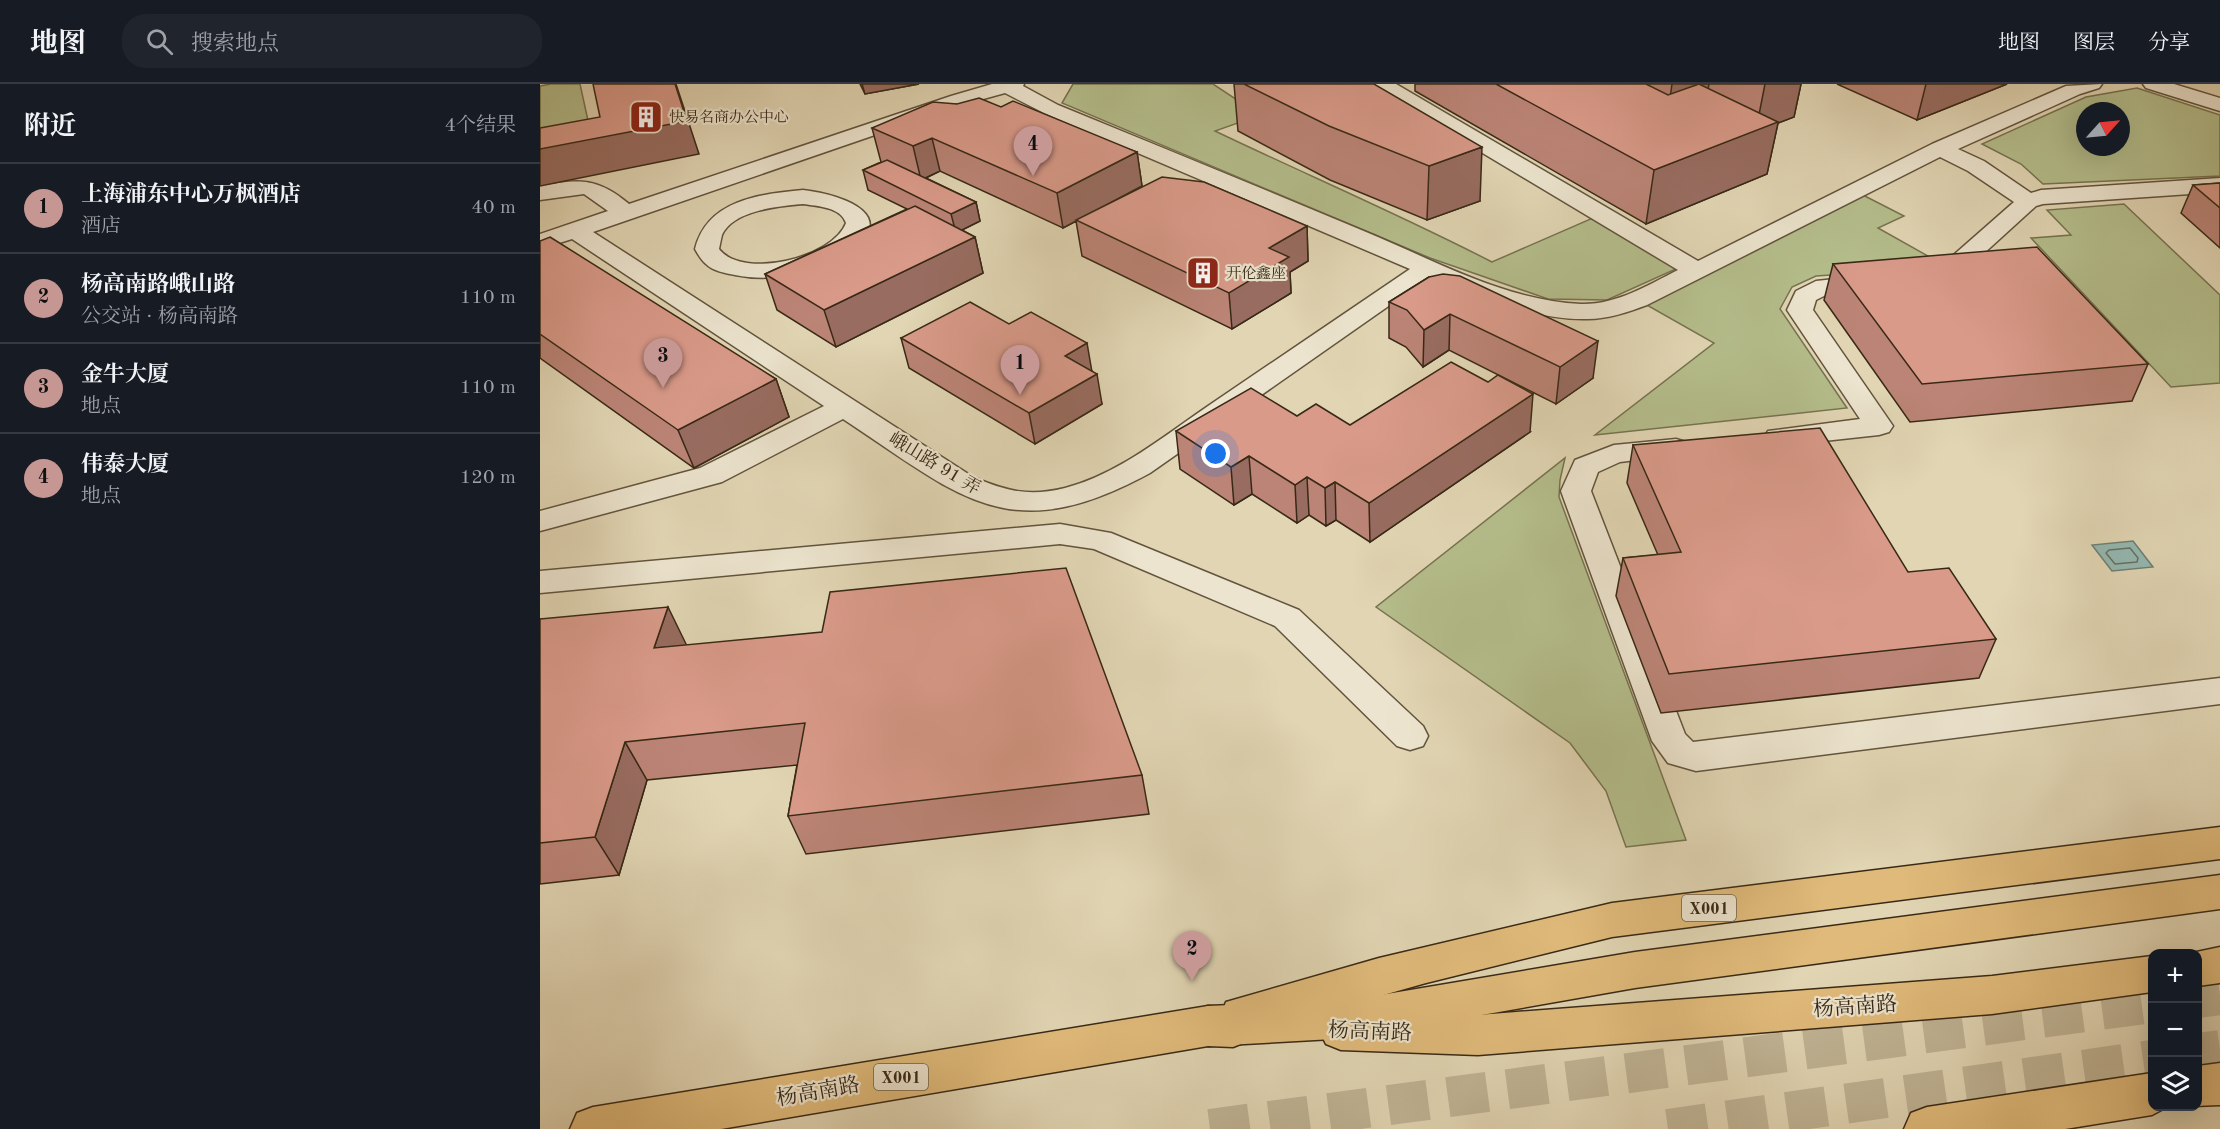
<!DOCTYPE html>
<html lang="zh">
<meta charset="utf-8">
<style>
body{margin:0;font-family:"Old Standard TT","Noto Serif SC",serif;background:#20242c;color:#f1f3f6}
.controls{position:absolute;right:18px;bottom:18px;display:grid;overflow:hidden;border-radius:12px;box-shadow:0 6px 24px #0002}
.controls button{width:54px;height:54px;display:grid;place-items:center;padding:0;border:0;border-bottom:2px solid #363941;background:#171b24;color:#f1f3f6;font:30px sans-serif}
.compass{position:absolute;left:1536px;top:18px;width:54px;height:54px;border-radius:50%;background:#171b24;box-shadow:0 6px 24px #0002;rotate:63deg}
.you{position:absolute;left:676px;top:370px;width:21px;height:21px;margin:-15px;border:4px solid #fff;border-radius:50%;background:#1a73e8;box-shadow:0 0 0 9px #1a73e833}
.badge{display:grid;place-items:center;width:39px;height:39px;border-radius:50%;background:#c59692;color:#111;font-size:20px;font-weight:700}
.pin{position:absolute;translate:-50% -50px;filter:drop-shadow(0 2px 3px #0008)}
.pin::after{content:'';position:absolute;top:32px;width:21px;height:18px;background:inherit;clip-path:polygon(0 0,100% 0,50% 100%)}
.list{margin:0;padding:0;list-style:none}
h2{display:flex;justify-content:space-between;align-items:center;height:78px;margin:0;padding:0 24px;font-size:26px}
h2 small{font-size:20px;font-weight:400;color:#9ea1a6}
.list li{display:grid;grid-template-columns:39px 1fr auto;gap:18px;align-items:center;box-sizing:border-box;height:90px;padding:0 24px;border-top:2px solid #363941}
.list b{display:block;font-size:22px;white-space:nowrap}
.list p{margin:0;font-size:20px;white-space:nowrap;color:#9ea1a6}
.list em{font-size:20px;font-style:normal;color:#9ea1a6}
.icon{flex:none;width:33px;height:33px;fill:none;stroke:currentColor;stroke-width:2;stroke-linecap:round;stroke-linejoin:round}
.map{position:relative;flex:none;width:1680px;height:1045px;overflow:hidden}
header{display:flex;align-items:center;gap:36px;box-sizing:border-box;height:84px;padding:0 30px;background:#171b24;border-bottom:2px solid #363941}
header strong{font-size:28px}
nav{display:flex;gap:33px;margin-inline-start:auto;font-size:21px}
.search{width:420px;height:54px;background:#20242c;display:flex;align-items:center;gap:15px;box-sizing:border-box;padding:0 21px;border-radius:24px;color:#9ea1a6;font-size:22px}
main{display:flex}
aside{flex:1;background:#171b24}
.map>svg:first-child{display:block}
</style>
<header>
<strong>地图</strong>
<div class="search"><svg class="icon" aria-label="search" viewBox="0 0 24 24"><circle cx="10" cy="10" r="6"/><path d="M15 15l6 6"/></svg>搜索地点</div>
<nav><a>地图</a><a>图层</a><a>分享</a></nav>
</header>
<main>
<aside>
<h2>附近<small>4个结果</small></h2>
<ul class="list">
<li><span class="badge">1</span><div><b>上海浦东中心万枫酒店</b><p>酒店</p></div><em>40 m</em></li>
<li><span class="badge">2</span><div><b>杨高南路峨山路</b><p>公交站 · 杨高南路</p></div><em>110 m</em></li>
<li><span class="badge">3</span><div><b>金牛大厦</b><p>地点</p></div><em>110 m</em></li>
<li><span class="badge">4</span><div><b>伟泰大厦</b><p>地点</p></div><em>120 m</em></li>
</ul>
</aside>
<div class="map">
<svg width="1680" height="1045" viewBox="0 0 1680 1045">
<rect width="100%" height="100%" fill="#e1d5b3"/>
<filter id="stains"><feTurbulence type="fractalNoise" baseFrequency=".00333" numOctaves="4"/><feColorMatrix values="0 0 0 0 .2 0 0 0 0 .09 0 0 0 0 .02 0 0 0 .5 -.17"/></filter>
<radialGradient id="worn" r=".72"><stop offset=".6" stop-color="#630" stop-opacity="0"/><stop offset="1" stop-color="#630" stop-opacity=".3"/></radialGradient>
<path fill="#b4bd8b" stroke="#767350" stroke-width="1.5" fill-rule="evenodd" d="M11,0H40L54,64L0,74V2Z
M533,0H673L720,31L675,47C767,91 861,131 952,178L1055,133L1138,184L1067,216L1008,215L890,174L522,19Z
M1597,4L1680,31V92L1503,100L1481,80L1442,60L1546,13ZM1545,27H1581V63H1545Z
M1315,107L1364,132L1338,144L1395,176L1381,185L1276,192L1252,203L1240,225L1307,324L1055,351L1174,259L1098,216Z
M1584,120L1680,211V299L1631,303L1491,154L1531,151L1507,126Z
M1025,374L1020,396L1019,413L1146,756L1086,763L1066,707L1030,659L836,523Z"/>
<path fill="#94b8b1" stroke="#6f7f73" stroke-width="1.5" d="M1593,457L1613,483L1572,487L1552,461Z"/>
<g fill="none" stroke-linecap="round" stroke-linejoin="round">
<path stroke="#667064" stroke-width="1.5" d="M1590,464L1598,474L1597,478L1575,480L1566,469L1569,466Z"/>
<path stroke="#bfb394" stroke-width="40" stroke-dasharray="40 20" stroke-linecap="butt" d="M1658,914L1680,911
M1658,969L1680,966
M670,1045L1612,919
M1128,1045L1612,976"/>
<g stroke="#62543d" stroke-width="3">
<path id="minor" d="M452,0H484L483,2L518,21C621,63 724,105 826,148C894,176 966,217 1041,220C1076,221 1108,201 1138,186L834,4L831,0H856L1158,177L1392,60L1526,2L1562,0L1559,4L1540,10L1418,65L1444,77L1491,109L1501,106L1680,94V108L1503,120L1496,122L1419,192L1393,202L1384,199L1380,194L1384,189L1401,182L1474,118L1428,87L1400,73L1107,221C1088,228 1068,235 1048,235C997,237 937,212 890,193L610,389C469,466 421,413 303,335L182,398L0,447V427L160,384L284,322L32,155L0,165V150L68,127L44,110L0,116V102C39,95 57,93 89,120L411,12ZM465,9L504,29L870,185C804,230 737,275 671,320C625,351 579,390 525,404C489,413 466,407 433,393L53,148L425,20Z
M1603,0H1634L1680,14V27L1606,4Z
M263,106C305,111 366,133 302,173C273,191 229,198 195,191C185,189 173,187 166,180C161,176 158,170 155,165C167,116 220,110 263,106ZM263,120C277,122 301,123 306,139C293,174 203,196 179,165C180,160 181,155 182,151C193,126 240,122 263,120Z
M1333,191L1342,194L1346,199L1342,204L1290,209L1276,216L1273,226L1353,342L1349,348L1339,351L1238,362L1228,359L1224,353L1228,347L1320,335L1247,226L1256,207L1276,197Z
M1136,355L1146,358L1151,364L1146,370L1080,378L1058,388L1051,407L1145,650L1153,658L1680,594V620L1156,687L1128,679L1112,657L1021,407L1035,376L1074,361Z
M520,440L571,449L759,526L883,642L888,652L883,662L870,666L857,662L735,542L554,465L520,460L0,509V487Z"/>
</g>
<g stroke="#382916" stroke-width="3">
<path id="major" d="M1680,743V775L1072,853L886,899L712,948L708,957L693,963L668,962L181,1045H30L37,1029L53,1023L668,922L684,923L686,918L839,874L1072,819Z
M1680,863V899L1658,902V870H1647Z
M1612,872V908L1452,930L938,971L801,966L786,960L779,946L786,932L801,926L938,931L1452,892Z
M1680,979V1021L1654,1022H1658V982Z
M1612,989V1022H1629L1612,1031L1525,1045H1364L1371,1029L1387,1023Z"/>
</g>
<g stroke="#382916" stroke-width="3">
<path id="highway" d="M1680,791V825L1095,904L811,954L668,962L653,956L646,942L653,928L668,922L811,916L1095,868Z"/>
</g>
<use href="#minor" fill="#ece4ce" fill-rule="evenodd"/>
<use href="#major" fill="#e0ba7a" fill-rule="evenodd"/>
<use href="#highway" fill="#e0ba7a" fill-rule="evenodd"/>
</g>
<path fill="#bb8476" stroke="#382916" stroke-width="1.5" d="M320,0H379L325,10Z
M694,0H834L940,117L887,136L790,96L698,47Z
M875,0H1261L1254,33L1238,39L1227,90L1106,140L875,7Z
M1297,0H1467L1377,36Z
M417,20L461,23L597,68L602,102L553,128L767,142L768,177L750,188L751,209L692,245L542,172L536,137L523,144L400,87L386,94L436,118L440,137L422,146L435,153L443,189L296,263L237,226L225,190L367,125L328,106L323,86L341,78L332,44Z
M1680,99V164L1641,129L1653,101Z
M0,157L236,295L249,333L154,384L0,274Z
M1293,180L1608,280L1592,317L1370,338L1284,216Z
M889,193L1053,294L1016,320L909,266L883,283L866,263L849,254V218Z
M361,254L552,287L562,320L495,360L369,284Z
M757,332L810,341L990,348L830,458L796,436L786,442L769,431L757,439L712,410L694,421L640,385L636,347Z
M1093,361L1368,488L1456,555L1439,594L1121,629L1076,512L1083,474L1118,471L1087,399Z
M0,535L147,561L602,691L609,730L266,770L248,732L257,681L107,696L79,791L0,800Z"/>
<path fill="#986c60" stroke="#382916" stroke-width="1.5" d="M135,0H136L159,70L0,102V65Z
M322,0H379L325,10Z
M1132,0H1169L1165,22L1127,37Z
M1225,0H1261L1254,33L1238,39L1227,90L1106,140L1114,86L1216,46Z
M1386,0H1467L1377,36Z
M392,54L400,87L381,96L373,62Z
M942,63L940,117L887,136L889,82Z
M597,68L602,102L523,144L517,109Z
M436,118L440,137L416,149L411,130Z
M767,142L768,177L750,188L751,209L692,245L689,209L729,164Z
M435,153L443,189L296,263L284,226Z
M910,230L909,266L883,283L884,246Z
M1058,257L1053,294L1016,320L1020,283Z
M547,259L552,288L525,272Z
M557,290L562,320L495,360L489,329Z
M236,295L249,333L154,384L138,346Z
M993,310L990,348L830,458L829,419Z
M709,372L712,410L694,421L691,383Z
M767,393L769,431L757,439L755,401Z
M795,398L796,436L786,442L785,404Z
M128,523L147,562L114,564Z
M85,658L107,696L79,791L55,753Z"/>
<path fill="#d99a89" stroke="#382916" stroke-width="1.5" d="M53,0H135L147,37L0,65V44L60,33Z
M704,0H834L942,63L889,82L789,42Z
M956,0H1106L1128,11L1159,0L1238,38L1114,86Z
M439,14L461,23L473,17L597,68L517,109L392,54L373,62L332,44L393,18L417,20Z
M347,76L436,118L411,130L323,86Z
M622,93L664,98L767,142L729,164L749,173L689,209L536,136Z
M1680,99V124L1653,101Z
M375,122L435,153L284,226L225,190Z
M10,153L236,295L138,346L0,250V157Z
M1497,163L1608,280L1382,300L1293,180Z
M903,190L920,192L1058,257L1020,283L910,230L884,246L867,226L849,218L889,193Z
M430,218L469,240L491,228L547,259L525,272L557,290L489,329L361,254Z
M911,278L948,298L958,291L993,310L829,419L795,398L785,404L767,393L755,401L709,372L691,383L636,347L711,304L757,332L776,320L810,341Z
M1280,344L1368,488L1409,484L1456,555L1129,590L1083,474L1141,468L1093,361Z
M526,484L602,691L248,732L265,639L85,658L55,753L0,759V535L128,523L114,564L282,548L290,508Z"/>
<defs>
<g id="building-square" transform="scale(1.725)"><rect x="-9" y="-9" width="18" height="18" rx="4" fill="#8f2418" stroke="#ece4ce"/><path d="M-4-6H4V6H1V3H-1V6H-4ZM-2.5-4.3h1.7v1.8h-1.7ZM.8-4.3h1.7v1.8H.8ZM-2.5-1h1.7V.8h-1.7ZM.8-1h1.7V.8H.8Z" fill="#fff"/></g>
</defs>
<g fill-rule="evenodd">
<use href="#building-square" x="106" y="33"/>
<use href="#building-square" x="663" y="189"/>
</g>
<g text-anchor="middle" stroke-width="4.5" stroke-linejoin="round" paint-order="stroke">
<g font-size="15" fill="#382916" stroke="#ece4ce" text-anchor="start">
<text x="129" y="38">快易名商办公中心</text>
<text x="686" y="194">开伦鑫座</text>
</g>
<g fill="#ece4ce" stroke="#6e614d" stroke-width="1.5">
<rect x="1142" y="811" width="54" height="26" rx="4.5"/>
<rect x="334" y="980" width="54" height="26" rx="4.5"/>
</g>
<g font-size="16" font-weight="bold" fill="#382916">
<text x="1169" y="830">X001</text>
<text x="361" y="999">X001</text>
</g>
<g font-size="18" fill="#382916" stroke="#ece4ce">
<text transform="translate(395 379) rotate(31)" y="6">峨山路 91 弄</text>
</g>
<g font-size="21" fill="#382916" stroke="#ece4ce">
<text transform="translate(1315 922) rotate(-4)" y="7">杨高南路</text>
<text transform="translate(830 947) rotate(2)" y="7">杨高南路</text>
<text transform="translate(278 1007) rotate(-10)" y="7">杨高南路</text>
</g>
</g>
<rect width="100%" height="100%" filter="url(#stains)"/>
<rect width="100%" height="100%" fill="url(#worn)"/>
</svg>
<div class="controls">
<button>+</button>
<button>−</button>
<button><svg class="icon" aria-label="layers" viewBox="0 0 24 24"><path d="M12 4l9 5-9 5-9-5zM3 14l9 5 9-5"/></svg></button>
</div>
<svg class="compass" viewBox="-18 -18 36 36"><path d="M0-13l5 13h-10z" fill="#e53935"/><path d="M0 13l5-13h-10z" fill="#9ea1a6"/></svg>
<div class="you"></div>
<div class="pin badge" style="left:480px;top:311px">1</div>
<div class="pin badge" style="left:652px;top:897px">2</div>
<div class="pin badge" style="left:123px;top:304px">3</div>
<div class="pin badge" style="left:493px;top:92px">4</div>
</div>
</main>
